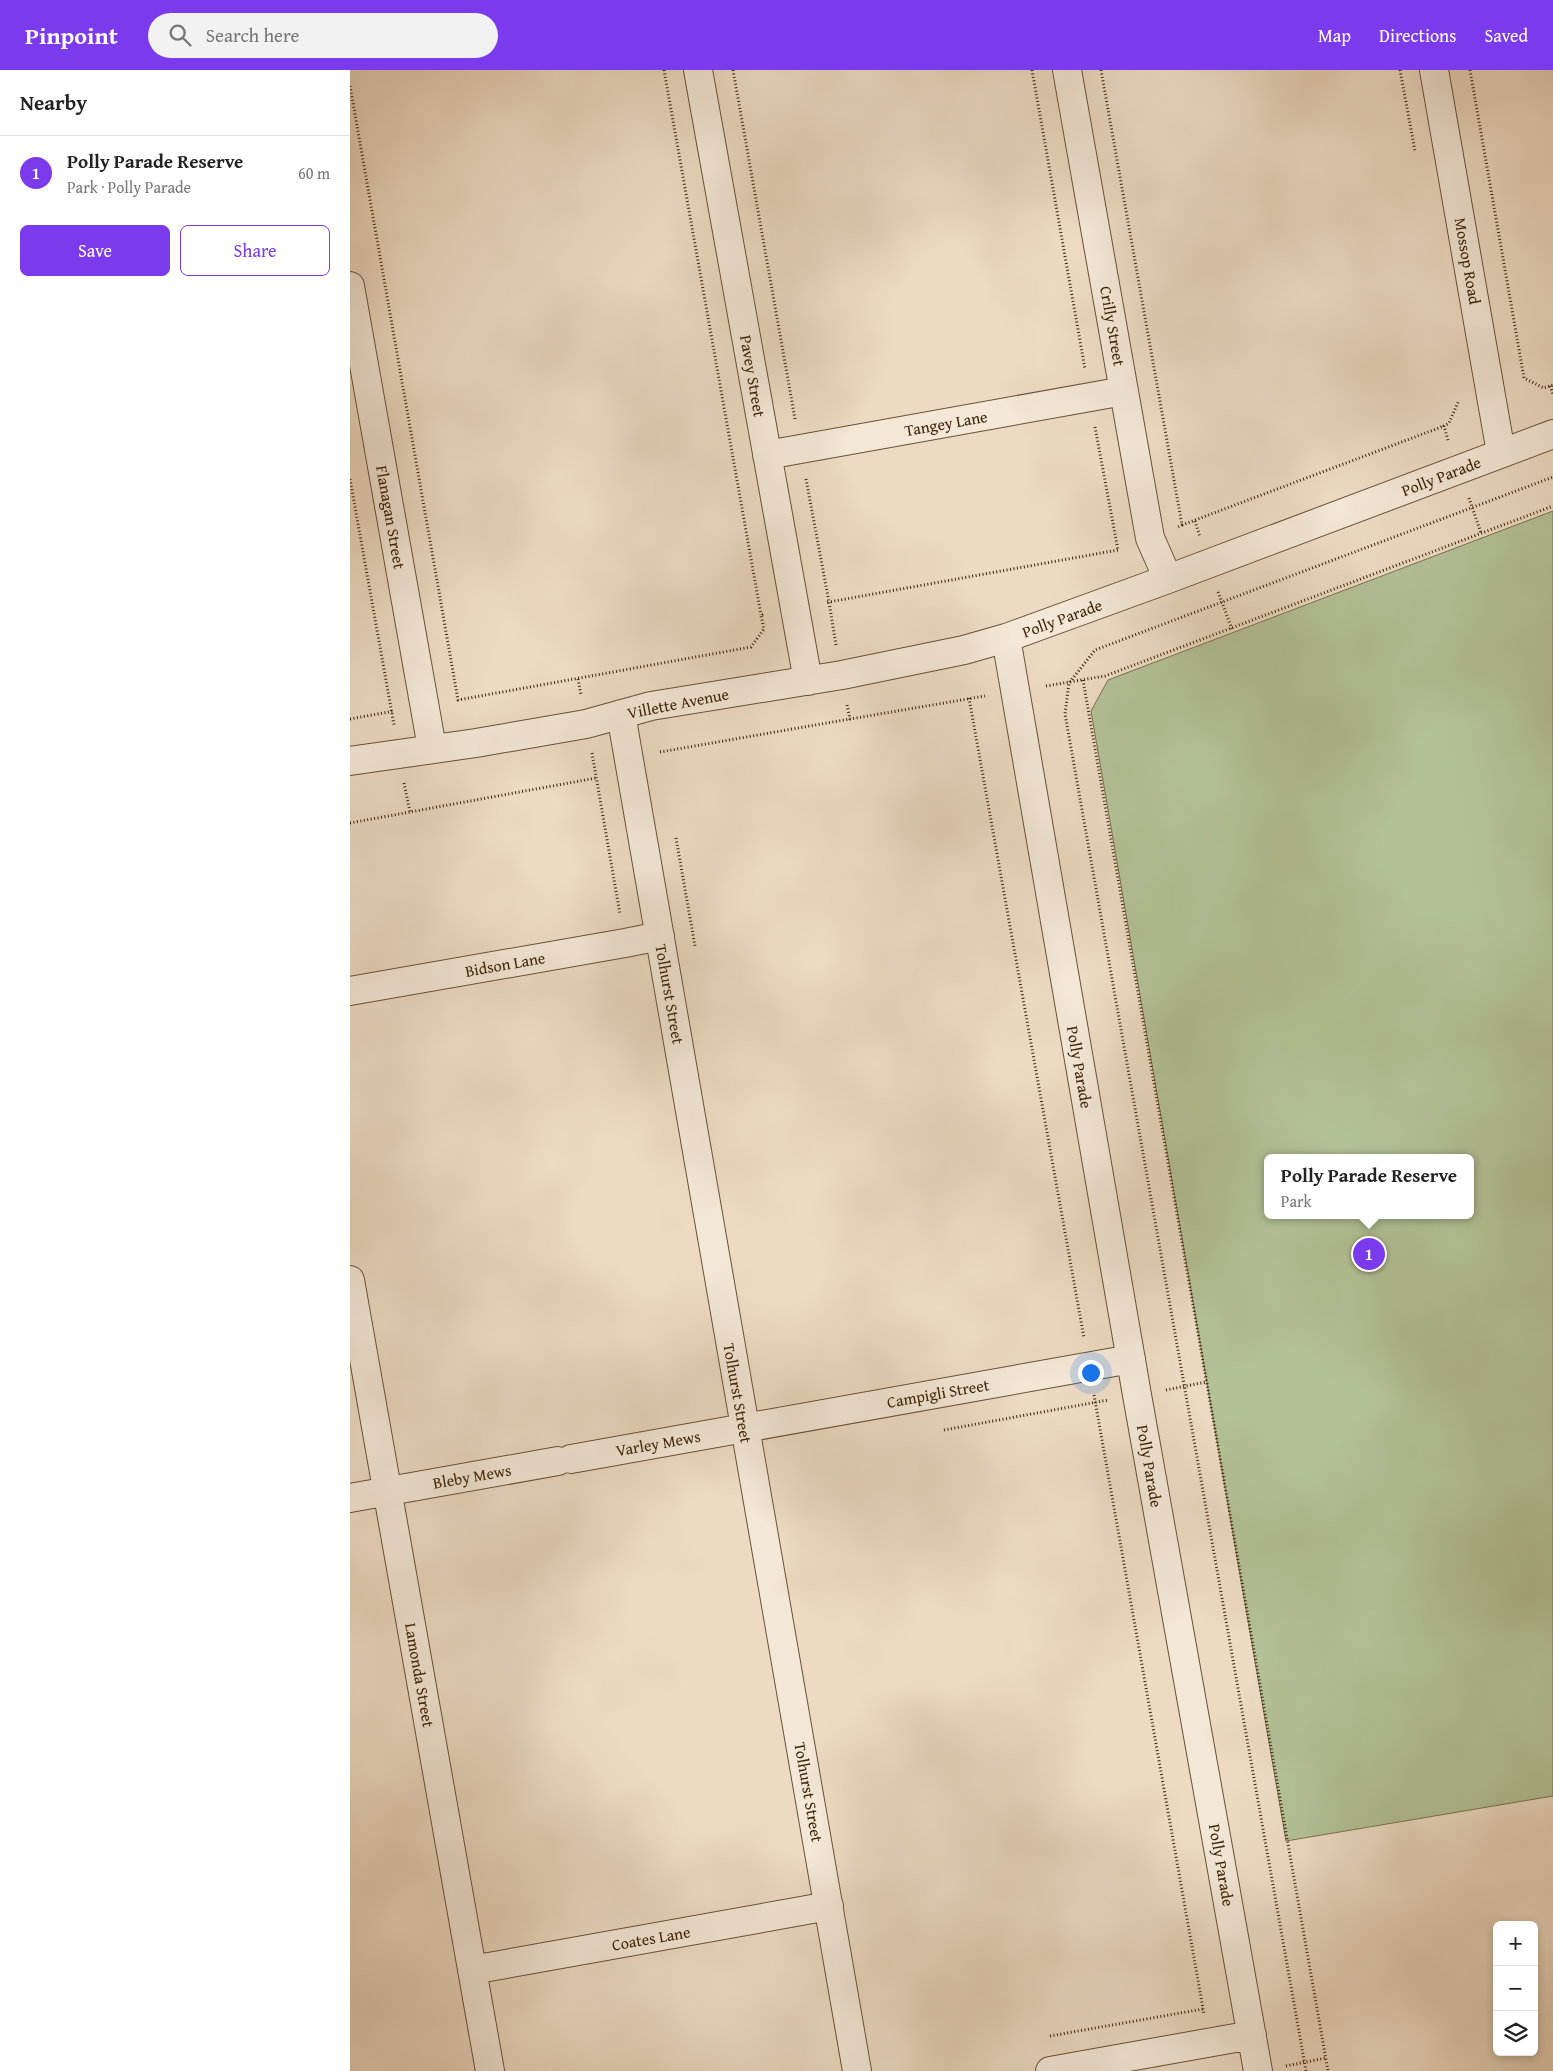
<!DOCTYPE html>
<meta charset="utf-8">
<style>
body{margin:0;font-family:"Gentium Book Plus",serif;background:#f2f2f2;color:#222}
.controls{position:absolute;right:15px;bottom:15px;display:grid;overflow:hidden;border-radius:8px;box-shadow:0 2px 8px #0003}
.controls button{width:45px;height:45px;display:grid;place-items:center;padding:0;border:0;border-bottom:1px solid #e0e0e0;background:#fff;color:#222;font:25px sans-serif}
.you{position:absolute;left:740px;top:1302px;width:18px;height:18px;margin:-12px;border:4px solid #fff;border-radius:50%;background:#1a73e8;box-shadow:0 0 0 8px #1a73e833}
.badge{display:grid;place-items:center;width:32px;height:32px;border-radius:50%;background:#7c3aed;color:#fff;font-size:16px;font-weight:700}
.pin{position:absolute;translate:-50% -50%;border:2px solid #fff;box-shadow:0 1px 5px #0006}
.popup{position:absolute;left:914px;top:1084px;width:210px;height:65px;box-sizing:border-box;display:grid;place-content:center;border-radius:8px;background:#fff;filter:drop-shadow(0 1px 4px #0005);font-size:16px;white-space:nowrap;color:#767676}
.popup b{font-size:19px;color:#222}
.popup::after{content:'';position:absolute;left:50%;top:100%;margin-left:-10px;border:10px solid transparent;border-top-color:#fff}
.list{margin:0;padding:0;list-style:none}
h2{display:flex;justify-content:space-between;align-items:center;height:65px;margin:0;padding:0 20px;font-size:21px}
h2 small{font-size:16px;font-weight:400;color:#767676}
.list li{display:grid;grid-template-columns:32px 1fr auto;gap:15px;align-items:center;box-sizing:border-box;height:75px;padding:0 20px;border-top:1px solid #e0e0e0}
.list b{display:block;font-size:19px;white-space:nowrap}
.list p{margin:0;font-size:16px;white-space:nowrap;color:#767676}
.list em{font-size:16px;font-style:normal;color:#767676}
.actions{display:flex;gap:10px;padding:15px 20px}
.actions a{flex:1;padding:11px 0;border:1px solid #7c3aed;border-radius:8px;text-align:center;font-size:18px;color:#7c3aed}
.actions .main{background:#7c3aed;color:#fff}
.icon{flex:none;width:28px;height:28px;fill:none;stroke:currentColor;stroke-width:2;stroke-linecap:round;stroke-linejoin:round}
.map{position:relative;flex:none;width:1203px;height:2001px;overflow:hidden}
header{display:flex;align-items:center;gap:30px;box-sizing:border-box;height:70px;padding:0 25px;background:#7c3aed;color:#fff}
header strong{font-size:24px}
nav{display:flex;gap:28px;margin-inline-start:auto;font-size:18px}
.search{width:350px;height:45px;background:#f2f2f2;display:flex;align-items:center;gap:12px;box-sizing:border-box;padding:0 18px;border-radius:28px;color:#767676;font-size:19px}
main{display:flex}
aside{flex:1;background:#fff}
.map>svg:first-child{display:block}
</style>
<header>
<strong>Pinpoint</strong>
<div class="search"><svg class="icon" aria-label="search" viewBox="0 0 24 24"><circle cx="10" cy="10" r="6"/><path d="M15 15l6 6"/></svg>Search here</div>
<nav><a>Map</a><a>Directions</a><a>Saved</a></nav>
</header>
<main>
<aside>
<h2>Nearby<small></small></h2>
<ul class="list">
<li><span class="badge">1</span><div><b>Polly Parade Reserve</b><p>Park · Polly Parade</p></div><em>60 m</em></li>
</ul>
<div class="actions"><a class="main">Save</a><a>Share</a></div>
</aside>
<div class="map">
<svg width="1203" height="2001" viewBox="0 0 1203 2001">
<rect width="100%" height="100%" fill="#ecdac2"/>
<filter id="stains"><feTurbulence type="fractalNoise" baseFrequency=".004" numOctaves="4"/><feColorMatrix values="0 0 0 0 .2 0 0 0 0 .09 0 0 0 0 .02 0 0 0 .5 -.17"/></filter>
<radialGradient id="worn" r=".72"><stop offset=".6" stop-color="#630" stop-opacity="0"/><stop offset="1" stop-color="#630" stop-opacity=".3"/></radialGradient>
<path fill="#b3c197" stroke="#78724e" fill-rule="evenodd" d="M1203,441V1726L936,1771L741,641L758,610ZM918,1088H1120V1145H918Z"/>
<g fill="none" stroke-linecap="round" stroke-linejoin="round">
<g stroke="#685135" stroke-width="30">
<path id="minor" d="M348,0L458,611
M717,0L800,468L818,509
M1084,0L1151,383
M0,216L82,678
M417,385L774,321
M271,644L507,2001
M0,691L126,673L236,654L301,636L492,605L614,580L656,568
M0,921L275,873L310,866
M0,1210L140,2001
M221,1389L781,1289
M0,1428L208,1391
M122,1900L479,1836
M700,2001L902,1965
M908,2001L787,1325L656,568L818,509L1203,364"/>
</g>
<path stroke="#3c2306" stroke-width="3" stroke-dasharray="1 2.5" stroke-linecap="butt" d="M314,0L411,545
M383,0L445,349
M682,0L735,299
M751,0L832,455L828,457
M1050,0L1065,81
M1120,0L1174,308L1194,318L1203,315
M0,16L108,630L401,577L414,559L411,545L415,544
M1200,316L1203,324
M745,357L768,480
M1098,370L1094,356L1099,353L1109,330
M0,409L44,655
M456,409L479,532L475,533
M1119,428L1131,463
M845,451L850,467
M832,455L1094,356
M868,522L882,559
M486,575L479,532L768,480
M228,609L231,625
M733,610L978,2001
M696,616L755,606L1203,436
M619,628L734,1268
M497,635L500,649L635,626
M0,649L44,641
M310,682L500,649
M242,683L270,844
M54,713L60,742L246,708
M0,753L60,742
M326,768L345,876
M816,1320L856,1312
M744,1325L854,1944
M594,1360L758,1330
M700,1966L853,1939
M936,1996L976,1988
M956,2001L715,644L719,613L745,580L1203,407"/>
<use href="#minor" stroke="#f3e7d7" stroke-width="28"/>
</g>
<g text-anchor="middle" stroke-width="4" stroke-linejoin="round" paint-order="stroke">
<g font-size="16" fill="#3c2306" stroke="#f3e7d7">
<text transform="translate(1118 191) rotate(80)" y="6">Mossop Road</text>
<text transform="translate(763 256) rotate(80)" y="6">Crilly Street</text>
<text transform="translate(403 306) rotate(80)" y="6">Pavey Street</text>
<text transform="translate(596 353) rotate(-10)" y="6">Tangey Lane</text>
<text transform="translate(1091 406) rotate(-21)" y="6">Polly Parade</text>
<text transform="translate(41 447) rotate(80)" y="6">Flanagan Street</text>
<text transform="translate(712 548) rotate(-20)" y="6">Polly Parade</text>
<text transform="translate(328 633) rotate(-11)" y="6">Villette Avenue</text>
<text transform="translate(155 894) rotate(-10)" y="6">Bidson Lane</text>
<text transform="translate(320 924) rotate(80)" y="6">Tolhurst Street</text>
<text transform="translate(730 997) rotate(80)" y="6">Polly Parade</text>
<text transform="translate(388 1323) rotate(80)" y="6">Tolhurst Street</text>
<text transform="translate(588 1323) rotate(-10)" y="6">Campigli Street</text>
<text transform="translate(308 1373) rotate(-10)" y="6">Varley Mews</text>
<text transform="translate(800 1396) rotate(80)" y="6">Polly Parade</text>
<text transform="translate(122 1406) rotate(-10)" y="6">Bleby Mews</text>
<text transform="translate(70 1605) rotate(80)" y="6">Lamonda Street</text>
<text transform="translate(459 1722) rotate(80)" y="6">Tolhurst Street</text>
<text transform="translate(872 1795) rotate(80)" y="6">Polly Parade</text>
<text transform="translate(301 1868) rotate(-10)" y="6">Coates Lane</text>
</g>
</g>
<rect width="100%" height="100%" filter="url(#stains)"/>
<rect width="100%" height="100%" fill="url(#worn)"/>
</svg>
<div class="controls">
<button>+</button>
<button>−</button>
<button><svg class="icon" aria-label="layers" viewBox="0 0 24 24"><path d="M12 4l9 5-9 5-9-5zM3 14l9 5 9-5"/></svg></button>
</div>
<div class="you"></div>
<div class="pin badge" style="left:1019px;top:1184px">1</div>
<div class="popup"><b>Polly Parade Reserve</b>Park</div>
</div>
</main>
